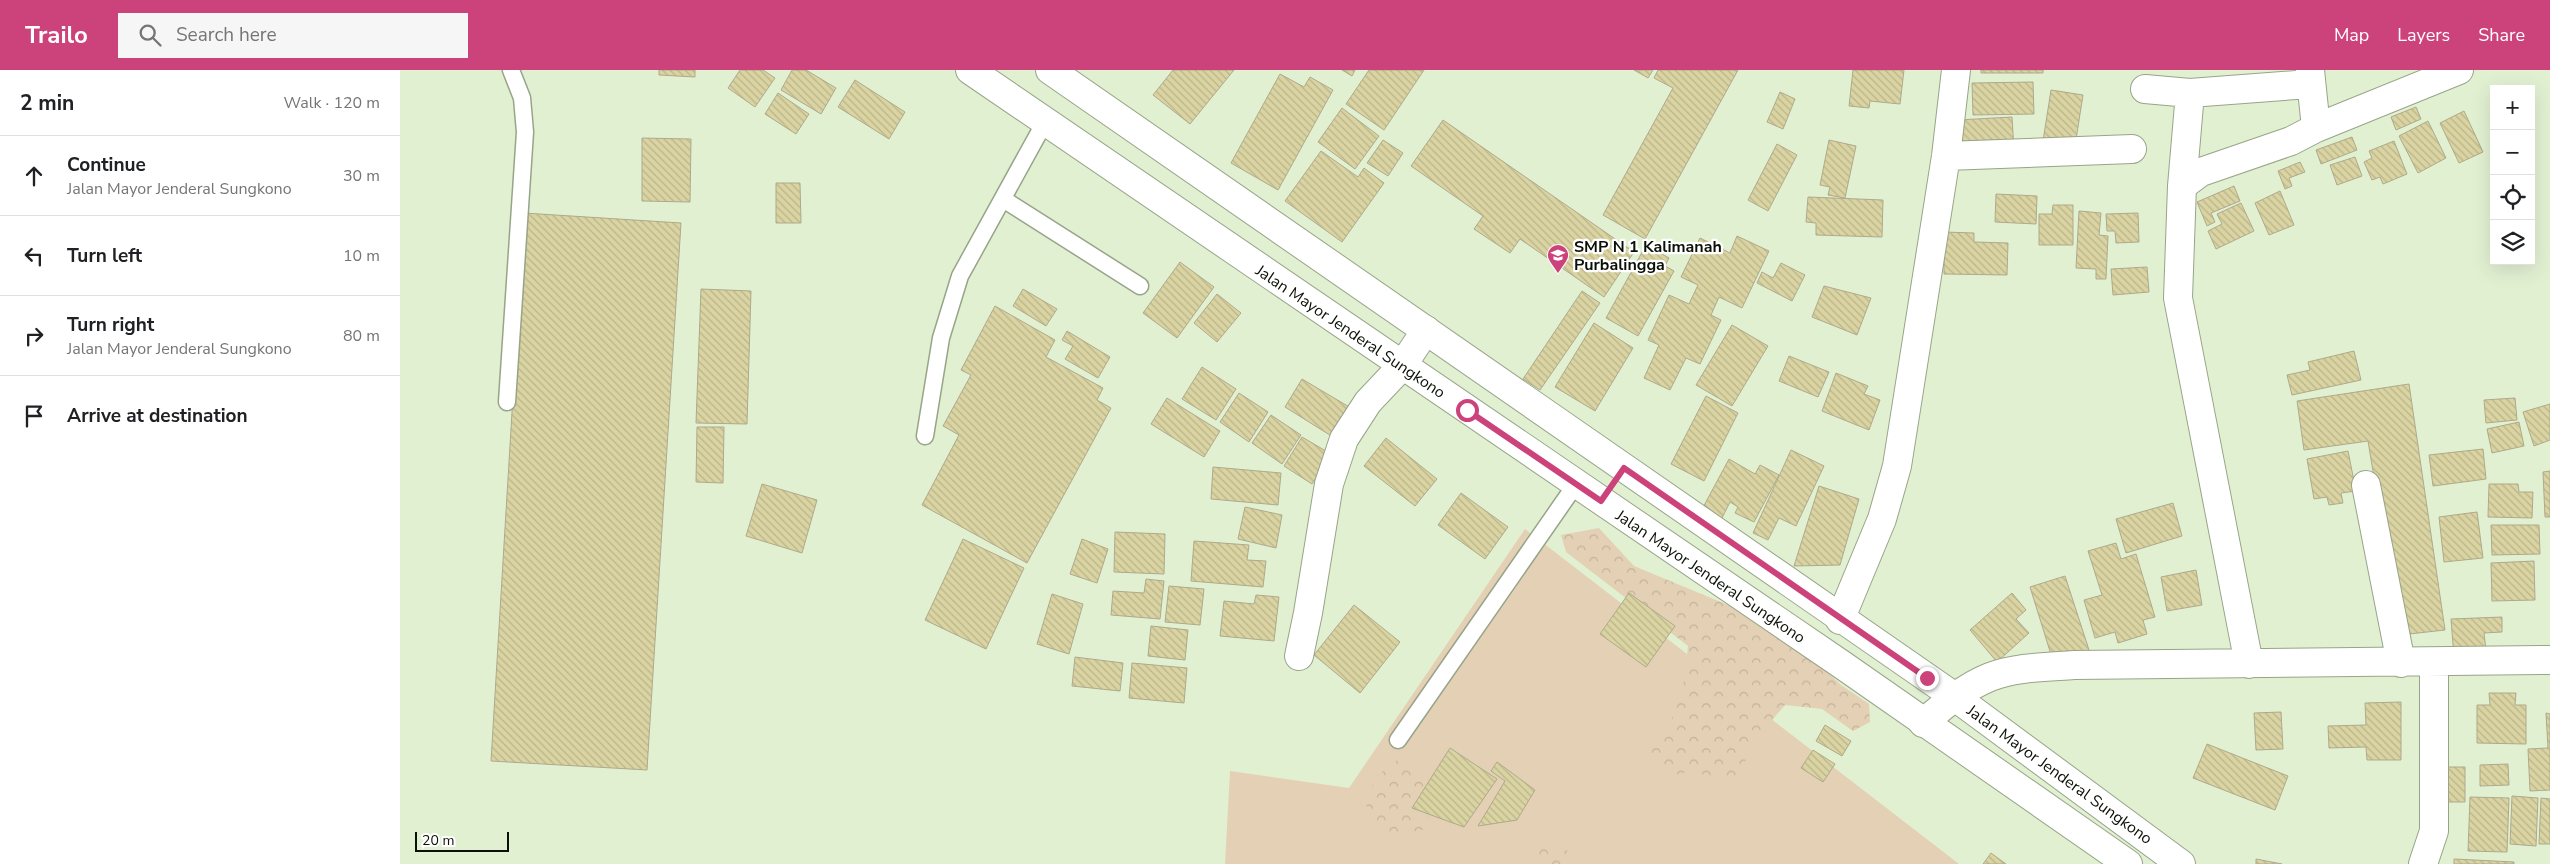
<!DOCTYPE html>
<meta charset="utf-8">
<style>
body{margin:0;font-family:"Nunito Sans",sans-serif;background:#f6f6f6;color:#202124}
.controls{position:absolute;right:15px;top:15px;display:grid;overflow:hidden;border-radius:0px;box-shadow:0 5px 20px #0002}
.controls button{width:45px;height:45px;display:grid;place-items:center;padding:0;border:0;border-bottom:1px solid #e0e0e0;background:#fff;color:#202124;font:25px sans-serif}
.scale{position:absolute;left:15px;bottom:12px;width:94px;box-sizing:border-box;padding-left:5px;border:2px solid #0b1006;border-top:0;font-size:14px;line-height:18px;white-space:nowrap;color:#0b1006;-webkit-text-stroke:4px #fff;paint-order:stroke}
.stop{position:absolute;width:15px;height:15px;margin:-11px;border:4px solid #cc427b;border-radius:50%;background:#fff}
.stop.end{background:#cc427b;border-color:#fff;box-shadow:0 1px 5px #0008}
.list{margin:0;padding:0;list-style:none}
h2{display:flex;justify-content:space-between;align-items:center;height:65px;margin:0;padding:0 20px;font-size:21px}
h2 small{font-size:16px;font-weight:400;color:#757577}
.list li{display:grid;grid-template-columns:32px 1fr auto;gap:15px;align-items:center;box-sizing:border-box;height:80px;padding:0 20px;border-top:1px solid #e0e0e0}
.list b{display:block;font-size:19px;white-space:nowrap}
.list p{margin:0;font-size:16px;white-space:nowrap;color:#757577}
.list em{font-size:16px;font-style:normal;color:#757577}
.icon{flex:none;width:28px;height:28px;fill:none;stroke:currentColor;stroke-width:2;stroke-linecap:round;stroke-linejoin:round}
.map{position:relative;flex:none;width:2150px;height:794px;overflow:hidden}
header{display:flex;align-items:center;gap:30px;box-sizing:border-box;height:70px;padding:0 25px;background:#cc427b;color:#fff}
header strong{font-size:24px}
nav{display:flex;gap:28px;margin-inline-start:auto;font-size:18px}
.search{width:350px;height:45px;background:#f6f6f6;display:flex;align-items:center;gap:12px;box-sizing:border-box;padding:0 18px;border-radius:0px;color:#757577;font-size:19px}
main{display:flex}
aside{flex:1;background:#fff}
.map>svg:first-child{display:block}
</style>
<header>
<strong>Trailo</strong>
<div class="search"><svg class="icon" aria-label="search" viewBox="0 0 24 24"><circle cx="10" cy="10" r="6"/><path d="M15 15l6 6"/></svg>Search here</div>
<nav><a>Map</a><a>Layers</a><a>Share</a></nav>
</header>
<main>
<aside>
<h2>2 min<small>Walk · 120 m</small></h2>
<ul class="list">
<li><svg class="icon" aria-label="ahead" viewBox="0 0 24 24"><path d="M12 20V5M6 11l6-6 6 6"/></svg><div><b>Continue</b><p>Jalan Mayor Jenderal Sungkono</p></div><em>30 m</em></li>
<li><svg class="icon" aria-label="left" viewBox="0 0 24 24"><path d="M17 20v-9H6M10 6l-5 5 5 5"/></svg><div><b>Turn left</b></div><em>10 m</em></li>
<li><svg class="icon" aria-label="right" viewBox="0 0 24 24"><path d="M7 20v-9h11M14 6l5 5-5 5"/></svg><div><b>Turn right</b><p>Jalan Mayor Jenderal Sungkono</p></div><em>80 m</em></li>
<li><svg class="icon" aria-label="arrive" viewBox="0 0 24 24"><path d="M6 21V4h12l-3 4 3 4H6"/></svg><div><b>Arrive at destination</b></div></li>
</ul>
</aside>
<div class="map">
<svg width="2150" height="794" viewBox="0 0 2150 794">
<defs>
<pattern id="forest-crowns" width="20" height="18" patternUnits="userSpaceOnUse" patternTransform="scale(1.25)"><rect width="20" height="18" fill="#e4d0b5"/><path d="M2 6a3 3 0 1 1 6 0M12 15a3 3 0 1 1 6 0" fill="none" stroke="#c2b29a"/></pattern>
<pattern id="building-back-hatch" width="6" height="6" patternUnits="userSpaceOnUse" patternTransform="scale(1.25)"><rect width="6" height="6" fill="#dad3a2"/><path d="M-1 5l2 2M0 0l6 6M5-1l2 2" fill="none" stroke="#bab48a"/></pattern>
</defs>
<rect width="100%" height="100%" fill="#e2f0d2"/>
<path fill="#e4d0b5" d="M1125,459L1559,794H825L830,701L949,718Z"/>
<path fill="url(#forest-crowns)" d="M1199,458L1234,496L1340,540L1415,590L1441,615L1469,634L1470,652L1453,661L1422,639L1385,635L1362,662L1332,714L1293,701L1265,707L1246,685L1271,659L1273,642L1284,611L1288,576L1166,482L1161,465Z
M1000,688L1015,702L1035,729L1023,760L992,765L965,741L975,707Z
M1146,773L1171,782L1167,794H1137L1132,787Z"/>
<path fill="url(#building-back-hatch)" stroke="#aeaa8c" d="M259,0H295V7L259,5Z
M340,0H363L375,8L355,37L328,18Z
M392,0H406L436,18L421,44L381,20Z
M773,0H834L790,54L753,25Z
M942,0H955L952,6Z
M969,0H1024L984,60L946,34Z
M1234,0H1253L1248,8Z
M1258,0H1338L1245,169L1203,145L1273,18L1254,8Z
M1453,0H1504L1500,34L1470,31L1469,38L1449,36Z
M1581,0H1643V3H1581Z
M880,4L904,17L910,7L933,20L878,120L831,93Z
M455,10L505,42L489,69L438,37Z
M1633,12L1634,44L1573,45L1572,13Z
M1651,20L1683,25L1675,76L1643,71Z
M1380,22L1395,29L1383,59L1367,52Z
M378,23L409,44L396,64L365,44Z
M2016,37L2021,49L1996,60L1991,47Z
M942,38L979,66L955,99L918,72Z
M2064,41L2083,82L2059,93L2040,53Z
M1612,47L1614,80L1560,83L1558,50Z
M1043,50L1234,182L1204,227L1120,169L1110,183L1074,159L1083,146L1011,96Z
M2028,51L2046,88L2018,103L1999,66Z
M1952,67L1957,80L1921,94L1916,80Z
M242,68L291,69L290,132L242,131Z
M983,70L1003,83L988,106L967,93Z
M1429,70L1456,76L1445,128L1428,125L1430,117L1420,115Z
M1994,71L2007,104L1983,114L1980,107L1972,110L1964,92L1972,88L1969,81Z
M1377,74L1397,85L1368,141L1348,130Z
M921,81L958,107L964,98L984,113L942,172L885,131Z
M1955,87L1962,106L1937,115L1930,95Z
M1900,92L1905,102L1889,108L1892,116L1885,119L1878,101Z
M376,113H400L401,153H376Z
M1834,116L1840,131L1811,143L1815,152L1807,156L1797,132Z
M1880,121L1894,155L1869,165L1855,133Z
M1596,124L1637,126L1636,154L1595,152Z
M1408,127L1483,130L1482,167L1416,165V153L1406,152Z
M1841,133L1854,161L1816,179L1808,161L1822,154L1817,144Z
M1653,135H1673V175H1639V144H1652Z
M1679,141L1701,143L1699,165L1708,166L1706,209H1696V199L1676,198Z
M124,143L281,153L247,700L91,691Z
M1738,143L1739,172L1716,173L1715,161H1707L1706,144Z
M1544,162L1574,163V172L1608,173L1607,205L1544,204Z
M1337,166L1369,181L1342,238L1319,227L1311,245L1321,250L1300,294L1286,288L1270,320L1244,308L1259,275L1248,270L1269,225L1289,234L1298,215L1281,207L1300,168L1330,183Z
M1246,175L1269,188L1265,196L1274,201L1238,266L1206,248Z
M780,192L814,217L777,268L743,243Z
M1381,193L1405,205L1392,231L1357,213L1362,202L1373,208Z
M1747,197L1749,222L1713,225L1711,199Z
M1424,216L1471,228L1457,265L1412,247Z
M301,219L351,221L347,354L296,353Z
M623,219L657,239L646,256L613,236Z
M1182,221L1200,233L1140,320L1123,309Z
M817,224L841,243L817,272L794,253Z
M595,236L655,270L646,287L703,318L697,330L711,338L627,493L522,435L559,365L543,356L571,305L561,300Z
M1194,253L1233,278L1195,341L1155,317Z
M1332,255L1368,276L1332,336L1296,315Z
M667,261L710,287L698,308L665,289L673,276L662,270Z
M1954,281L1961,310L1892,325L1887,305L1910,300L1908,292Z
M1389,286L1429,302L1418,327L1379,311Z
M802,297L836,319L816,350L782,329Z
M1436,303L1468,316L1464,324L1480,330L1469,360L1422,341Z
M902,309L951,338L933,367L885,337Z
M2009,314L2045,560L2000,565L1968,371L1904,380L1897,331Z
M839,323L868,342L849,372L820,352Z
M1306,326L1338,343L1304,411L1271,394Z
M767,328L820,361L804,387L751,354Z
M2115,328L2117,350L2086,353L2084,330Z
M2150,334V370L2134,376L2123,342Z
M871,345L901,365L882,394L852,373Z
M2119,352L2124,376L2092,383L2087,359Z
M297,357H324L323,413L296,412Z
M902,367L931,384L912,414L884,396Z
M986,368L1037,409L1015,436L964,396Z
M2083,379L2086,409L2033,416L2029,385Z
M1391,380L1424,396L1396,456L1379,448L1368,470L1353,463Z
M1948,381L1956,421L1941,423L1943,433L1929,435L1927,427L1914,429L1907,389Z
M1329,389L1355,404L1360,395L1379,405L1354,452L1335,443L1338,437L1330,432L1319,454L1300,443Z
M813,397L881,403L878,435L811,429Z
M2150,401V447H2145L2143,402Z
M362,414L417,430L402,483L346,466Z
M2089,414H2118L2119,422H2133L2132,448L2088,447Z
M1419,416L1459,429L1440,495L1394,496Z
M1061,423L1108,457L1085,489L1038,455Z
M1773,433L1782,466L1726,483L1716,449Z
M845,437L882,445L876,478L838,469Z
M2077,442L2083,488L2044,492L2039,447Z
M2091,455H2139L2140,484L2092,485Z
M715,462L765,464L764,504L714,502Z
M563,469L624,498L586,579L525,550Z
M682,469L708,479L697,513L670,504Z
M794,471L849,475L847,490L866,491L863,517L791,511Z
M1716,473L1721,489L1736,484L1755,547L1743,550L1747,564L1718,573L1715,562L1695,568L1684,530L1702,525L1688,481Z
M2134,491L2135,530L2092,531L2091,493Z
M1796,500L1802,535L1767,541L1761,507Z
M1665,506L1689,580L1653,591L1630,517Z
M746,509L764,511L760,549L711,545L713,521L744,523Z
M769,516L804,519L800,555L765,552Z
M1229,523L1275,556L1246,597L1200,564Z
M1612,523L1626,540L1616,549L1629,563L1597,592L1570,560Z
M652,524L683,534L669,584L637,574Z
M856,525L879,527L874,571L820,566L824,531L854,534Z
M954,535L1000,572L960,623L914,585Z
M2102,547V562L2084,563L2086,580L2054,587L2051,549Z
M751,556L788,560L785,590L748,586Z
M675,587L723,593L720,621L672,616Z
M732,593L787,598L784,633L729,628Z
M2089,623H2116L2115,635H2126V674L2077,673V635H2090Z
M2001,632V690H1967L1966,677L1929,678L1928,656L1966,655L1965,633Z
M1881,642L1883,679L1856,680L1854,643Z
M2146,643L2150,644V720L2130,721L2128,679L2148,678Z
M1425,655L1451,671L1442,686L1416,671Z
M1807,674L1888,706L1875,740L1793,708Z
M1050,678L1097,709L1064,757L1012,738Z
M1413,680L1435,694L1423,712L1401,698Z
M1097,692L1135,720L1117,750L1078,756L1105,711L1091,701Z
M2108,694L2109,715L2080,716V695Z
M2037,697H2065V732H2037Z
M2112,726L2138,728L2136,776L2110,774Z
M2070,727L2109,728L2107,782L2068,781Z
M2141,728L2150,729V774H2139Z
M1591,783L1606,794H1583Z
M1856,789L1882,794H1856Z
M2054,789L2114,792V794H2054Z"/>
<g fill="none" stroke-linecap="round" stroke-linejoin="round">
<g stroke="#97a488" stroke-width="19">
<path id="service" d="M603,129L740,216
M107,332L125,62L122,28L111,0
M525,366L541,268L560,206L646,50
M998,670L1176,414"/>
</g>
<g stroke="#97a488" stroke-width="30">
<path id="minor" d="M1910,0L1916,58
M1745,19L1790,23
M1546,86L1732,79
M1782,116L1790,23L1910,14
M1966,415L2001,593
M1440,550L1482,449L1497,396L1546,86L1556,0
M899,586L908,543L929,414L944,369L968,332L1002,296L1026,260
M1849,594L1778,228L1782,116L1801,102L1891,71L1916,58L2059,0
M1523,653C1544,635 1565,617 1590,607C1616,597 1647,597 1674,595L2150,590
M2023,794L2034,761V592"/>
</g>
<g stroke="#97a488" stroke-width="30">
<path id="primary" d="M570,0L1441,594L1728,794
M650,0L1555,627L1781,794"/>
</g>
<use href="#service" stroke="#fff" stroke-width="16"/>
<use href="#minor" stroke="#fff" stroke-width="28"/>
<use href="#primary" stroke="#fff" stroke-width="28"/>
</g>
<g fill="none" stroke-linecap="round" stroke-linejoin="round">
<path stroke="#cc427b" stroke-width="6" d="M1067,340L1201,431L1224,398L1527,608"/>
</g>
<defs>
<g id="school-pin" transform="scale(1.125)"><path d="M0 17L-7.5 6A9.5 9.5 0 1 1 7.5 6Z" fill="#cc427b" stroke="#fff"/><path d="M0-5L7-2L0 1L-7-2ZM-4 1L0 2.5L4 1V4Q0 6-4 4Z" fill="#fff"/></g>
</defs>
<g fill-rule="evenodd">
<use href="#school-pin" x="1158" y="185"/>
</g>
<g text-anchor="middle" stroke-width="4.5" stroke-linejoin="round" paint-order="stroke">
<g font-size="16" font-weight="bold" fill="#0b1006" stroke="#fff" text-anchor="start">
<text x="1174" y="182">SMP N 1 Kalimanah<tspan x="1174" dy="18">Purbalingga</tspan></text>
</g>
<g font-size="16" fill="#0b1006" stroke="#fff">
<text transform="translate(951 261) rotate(34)" y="6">Jalan Mayor Jenderal Sungkono</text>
<text transform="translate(1311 506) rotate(34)" y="6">Jalan Mayor Jenderal Sungkono</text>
<text transform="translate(1660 704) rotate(36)" y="6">Jalan Mayor Jenderal Sungkono</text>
</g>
</g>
</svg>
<div class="controls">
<button>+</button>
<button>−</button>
<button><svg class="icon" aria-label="locate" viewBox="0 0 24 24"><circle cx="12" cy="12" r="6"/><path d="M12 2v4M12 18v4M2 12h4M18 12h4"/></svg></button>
<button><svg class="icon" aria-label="layers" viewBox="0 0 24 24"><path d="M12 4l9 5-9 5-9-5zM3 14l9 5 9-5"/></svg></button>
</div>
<div class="scale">20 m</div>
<div class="stop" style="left:1067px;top:340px"></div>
<div class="stop end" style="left:1527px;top:608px"></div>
</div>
</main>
